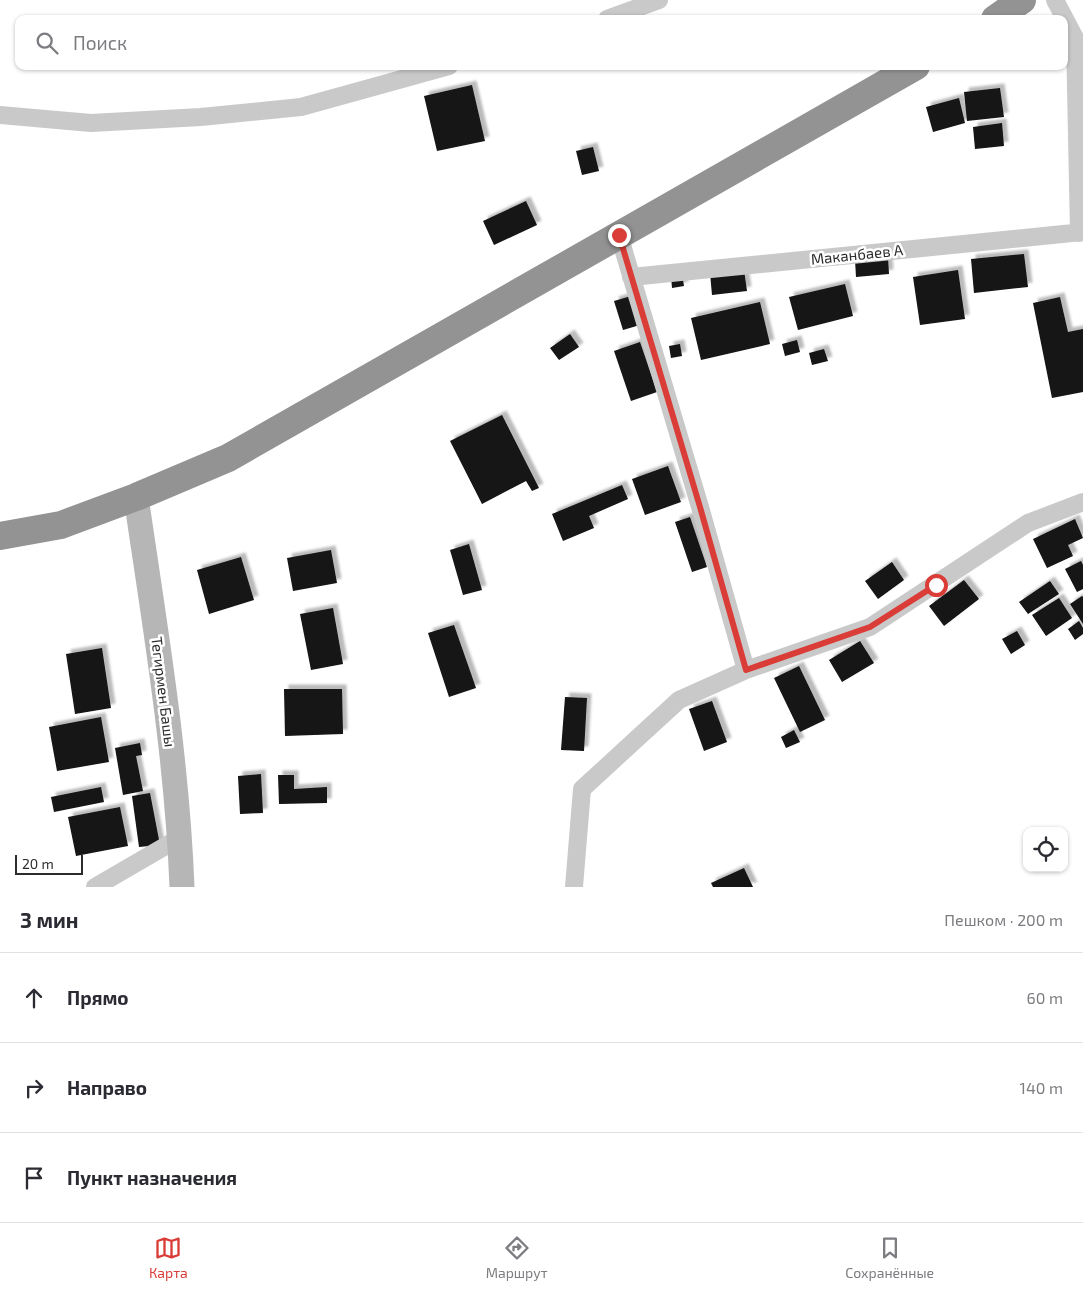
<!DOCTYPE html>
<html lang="ru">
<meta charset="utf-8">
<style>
body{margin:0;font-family:"Exo 2",sans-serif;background:#f7f7f7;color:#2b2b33}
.controls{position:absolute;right:15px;bottom:15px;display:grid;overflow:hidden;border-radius:10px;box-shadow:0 1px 4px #0004}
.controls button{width:45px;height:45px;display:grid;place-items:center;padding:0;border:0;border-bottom:1px solid #e1e1e2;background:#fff;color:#2b2b33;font:25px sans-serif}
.scale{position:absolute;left:15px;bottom:12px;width:68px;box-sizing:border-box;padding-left:5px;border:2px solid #2c2c2c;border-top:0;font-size:14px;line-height:18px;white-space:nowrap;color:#2c2c2c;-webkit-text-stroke:4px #fff;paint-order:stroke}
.stop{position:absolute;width:15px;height:15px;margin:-11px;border:4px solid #da3c37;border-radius:50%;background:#fff}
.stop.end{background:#da3c37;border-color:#fff;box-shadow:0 1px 5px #0008}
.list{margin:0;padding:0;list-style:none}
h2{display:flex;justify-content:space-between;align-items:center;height:65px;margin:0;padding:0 20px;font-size:21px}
h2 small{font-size:16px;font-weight:400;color:#7c7c81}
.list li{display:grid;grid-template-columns:32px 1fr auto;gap:15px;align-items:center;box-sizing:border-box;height:90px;padding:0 20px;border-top:1px solid #e1e1e2}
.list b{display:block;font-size:19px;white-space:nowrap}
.list em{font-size:16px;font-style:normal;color:#7c7c81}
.icon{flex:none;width:28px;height:28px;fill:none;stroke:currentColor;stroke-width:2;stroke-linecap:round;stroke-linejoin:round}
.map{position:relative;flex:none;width:1083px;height:887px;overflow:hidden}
.search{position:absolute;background:#fff;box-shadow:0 1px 4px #0004;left:15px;right:15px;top:15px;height:55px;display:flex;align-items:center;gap:12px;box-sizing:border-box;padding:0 18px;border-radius:10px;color:#7c7c81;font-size:19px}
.sheet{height:335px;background:#fff}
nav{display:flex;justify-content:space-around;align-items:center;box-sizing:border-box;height:70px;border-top:1px solid #e1e1e2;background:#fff;font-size:14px;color:#7c7c81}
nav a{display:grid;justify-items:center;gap:2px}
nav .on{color:#da3c37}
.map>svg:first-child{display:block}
</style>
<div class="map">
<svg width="1083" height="887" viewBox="0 0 1083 887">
<defs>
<filter id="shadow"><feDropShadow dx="4.5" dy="-4.5" stdDeviation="1" flood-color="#0004"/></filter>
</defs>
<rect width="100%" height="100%" fill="#fff"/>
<path fill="#131313" filter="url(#shadow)" d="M472,85L485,141L437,151L424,96Z
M1000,88L1004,117L967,121L964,92Z
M959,98L965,123L933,132L926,107Z
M1002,123L1004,146L975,149L973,127Z
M593,147L599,171L582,175L576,151Z
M526,201L537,225L494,245L483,221Z
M1024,254L1028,287L974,293L971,259Z
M888,258L889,274L856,277L855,260Z
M744,270L747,291L712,295L710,273Z
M958,270L965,319L920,325L913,277Z
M682,274L684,286L672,288L671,276Z
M845,284L853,316L798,330L789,297Z
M631,296L640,325L623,330L614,301Z
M1060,297L1068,332L1083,329V392L1052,398L1033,303Z
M760,302L770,344L701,360L691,318Z
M570,334L579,347L559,360L550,348Z
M797,340L800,352L785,356L782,344Z
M640,342L657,392L631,401L614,351Z
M680,344L682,356L671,358L669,346Z
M824,349L828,361L812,365L809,353Z
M502,415L539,488L532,491L526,481L482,504L450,441Z
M668,466L681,502L645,515L632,479Z
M622,485L628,499L589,516L594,528L563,541L552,514Z
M690,517L707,567L692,572L675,522Z
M1075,519L1083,538L1068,545L1073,556L1047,568L1033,539Z
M469,544L482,590L463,595L450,550Z
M331,550L337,583L293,591L287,558Z
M241,557L254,600L209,614L197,570Z
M1081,561L1083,565V589L1077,592L1065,569Z
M892,562L904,580L878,599L865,581Z
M964,580L979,599L944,626L929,606Z
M1050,581L1059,594L1028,614L1019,602Z
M1082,596L1083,597V624L1070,604Z
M1059,598L1072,618L1046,636L1032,615Z
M333,608L343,664L311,670L300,614Z
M1079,621L1083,628V634L1075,640L1068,629Z
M454,625L476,688L449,697L428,633Z
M1017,631L1025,645L1011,654L1002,639Z
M860,641L874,663L842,682L829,660Z
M102,648L111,708L75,714L66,654Z
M799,666L825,720L800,732L774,678Z
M284,689H342L343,734L285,736Z
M565,697L587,698L584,751L561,750Z
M712,701L727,742L704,751L689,709Z
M101,717L109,762L57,771L49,727Z
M794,730L800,742L786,748L781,737Z
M140,743L142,755L136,756L143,791L123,795L115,748Z
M261,774L263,813L240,814L238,776Z
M278,775H294V789L327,787V803L279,804Z
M101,787L104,802L54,812L51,797Z
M150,793L160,845L139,847L132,796Z
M120,807L128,846L76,856L68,817Z
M744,868L753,887H713L711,883Z"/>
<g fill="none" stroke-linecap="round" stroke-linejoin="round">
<path stroke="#c9c9c9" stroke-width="18" d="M1055,0L1075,38L1079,233
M607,19L659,0
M0,115L91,123L201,117L301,107L449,66
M619,235L700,507L746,670
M631,277L1083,232
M95,887L181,837
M574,887L582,789L679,700L746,670L870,627L1028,523L1083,502"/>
<path stroke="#b6b6b6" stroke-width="25" d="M136,497C155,627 177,756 182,887"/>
<path stroke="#939393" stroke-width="28" d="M995,19L1022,0
M0,536L61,525L136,497L228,458L916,66"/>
</g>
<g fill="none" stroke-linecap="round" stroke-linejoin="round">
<path stroke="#da3c37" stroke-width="6" d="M619,235L700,507L746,670L870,627L936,585"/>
</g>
<g text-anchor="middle" stroke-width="5" stroke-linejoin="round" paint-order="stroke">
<g font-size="15" fill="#2c2c2c" stroke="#fff">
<text transform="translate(857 255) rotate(-6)" y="5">Маканбаев А</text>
<text transform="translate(163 692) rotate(83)" y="5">Тегирмен Башы</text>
</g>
</g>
</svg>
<div class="controls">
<button><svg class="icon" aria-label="locate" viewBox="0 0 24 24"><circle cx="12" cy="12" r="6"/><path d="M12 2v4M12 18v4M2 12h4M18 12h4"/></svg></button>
</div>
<div class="scale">20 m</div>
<div class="stop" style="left:936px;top:585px"></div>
<div class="stop end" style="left:619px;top:235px"></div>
<div class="search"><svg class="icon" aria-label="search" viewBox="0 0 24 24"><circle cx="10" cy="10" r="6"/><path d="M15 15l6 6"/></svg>Поиск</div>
</div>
<section class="sheet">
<h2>3 мин<small>Пешком · 200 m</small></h2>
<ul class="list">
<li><svg class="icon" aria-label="ahead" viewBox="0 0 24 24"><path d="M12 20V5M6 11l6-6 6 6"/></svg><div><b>Прямо</b></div><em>60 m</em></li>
<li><svg class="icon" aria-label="right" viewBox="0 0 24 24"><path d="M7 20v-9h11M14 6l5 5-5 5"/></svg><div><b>Направо</b></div><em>140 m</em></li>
<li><svg class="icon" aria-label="arrive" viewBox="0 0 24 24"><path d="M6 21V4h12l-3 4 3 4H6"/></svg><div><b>Пункт назначения</b></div></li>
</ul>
</section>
<nav>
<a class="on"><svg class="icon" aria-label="map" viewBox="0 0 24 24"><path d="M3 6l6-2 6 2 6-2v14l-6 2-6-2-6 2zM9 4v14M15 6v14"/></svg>Карта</a>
<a><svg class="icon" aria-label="directions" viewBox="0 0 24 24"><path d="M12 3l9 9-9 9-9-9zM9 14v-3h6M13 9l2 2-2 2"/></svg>Маршрут</a>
<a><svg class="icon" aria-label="saved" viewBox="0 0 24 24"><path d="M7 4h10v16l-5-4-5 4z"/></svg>Сохранённые</a>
</nav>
